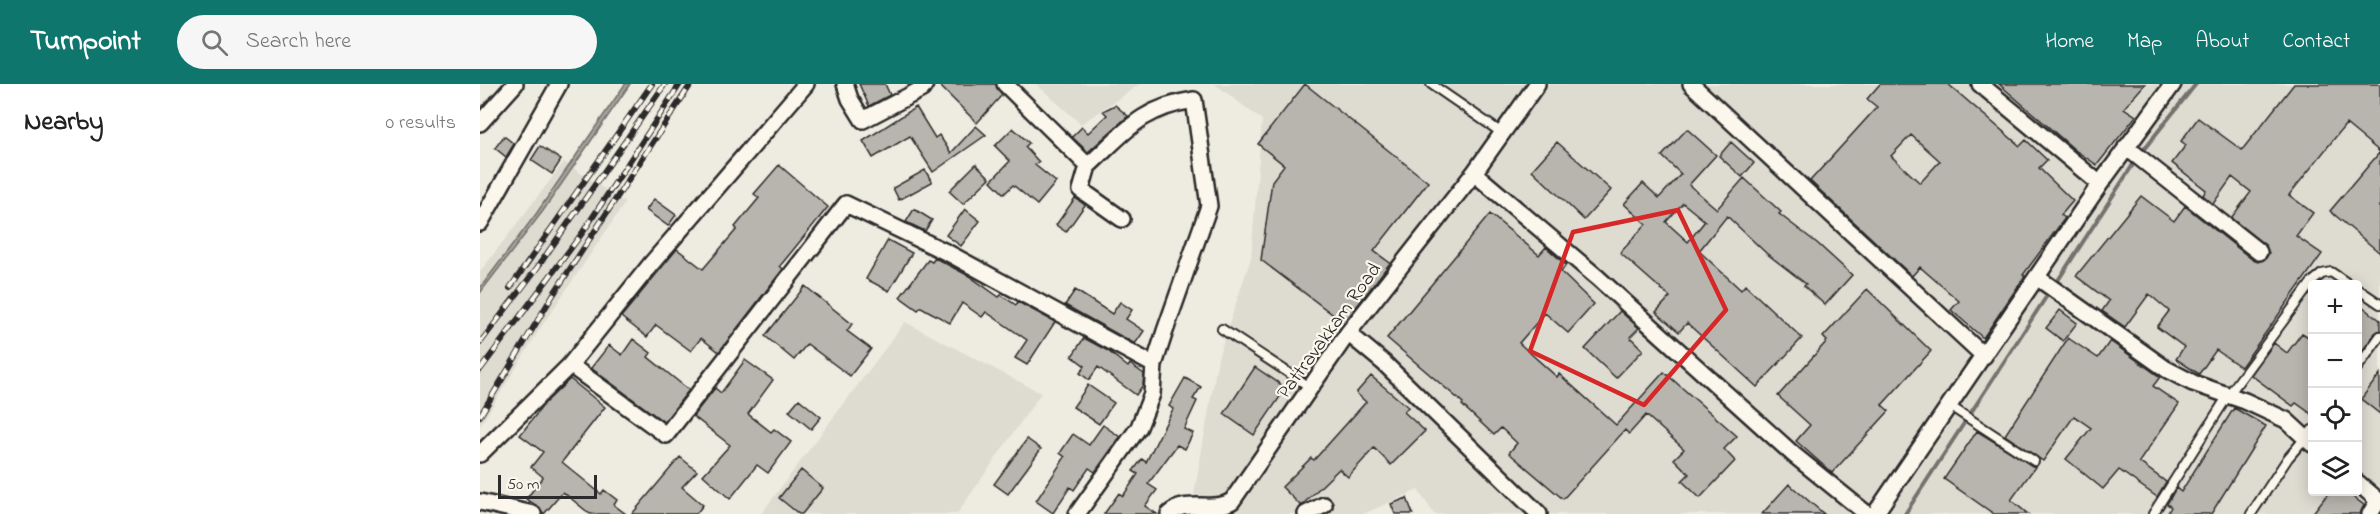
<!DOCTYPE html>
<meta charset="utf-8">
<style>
body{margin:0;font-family:"Indie Flower",sans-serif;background:#f6f6f6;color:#222}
.controls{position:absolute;right:18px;bottom:18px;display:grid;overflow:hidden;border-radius:6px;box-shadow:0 3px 15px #0003}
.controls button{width:54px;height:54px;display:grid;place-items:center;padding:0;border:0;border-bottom:2px solid #e0e0e0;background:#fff;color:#222;font:30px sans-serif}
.scale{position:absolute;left:18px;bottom:15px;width:99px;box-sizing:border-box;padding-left:6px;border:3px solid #2b2b2b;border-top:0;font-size:16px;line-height:21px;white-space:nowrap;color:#2b2b2b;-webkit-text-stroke:4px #fbf7ec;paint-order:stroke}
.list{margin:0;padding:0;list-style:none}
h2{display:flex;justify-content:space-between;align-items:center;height:78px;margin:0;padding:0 24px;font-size:26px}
h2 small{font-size:20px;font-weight:400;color:#767676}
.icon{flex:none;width:33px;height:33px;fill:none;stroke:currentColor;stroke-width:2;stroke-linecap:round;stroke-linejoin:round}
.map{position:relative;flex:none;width:1900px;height:430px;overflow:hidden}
header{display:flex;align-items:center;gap:36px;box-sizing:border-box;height:84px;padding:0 30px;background:#0f766e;color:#fff}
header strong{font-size:28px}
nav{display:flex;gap:33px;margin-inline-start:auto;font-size:21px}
.search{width:420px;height:54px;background:#f6f6f6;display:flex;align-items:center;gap:15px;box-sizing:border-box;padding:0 21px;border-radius:33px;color:#767676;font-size:22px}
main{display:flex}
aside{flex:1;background:#fff}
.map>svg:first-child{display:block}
</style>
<header>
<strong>Turnpoint</strong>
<div class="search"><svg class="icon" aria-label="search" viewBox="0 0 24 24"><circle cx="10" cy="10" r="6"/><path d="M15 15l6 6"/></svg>Search here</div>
<nav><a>Home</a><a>Map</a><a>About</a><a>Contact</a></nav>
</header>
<main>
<aside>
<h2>Nearby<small>0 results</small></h2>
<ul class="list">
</ul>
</aside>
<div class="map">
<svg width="1900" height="430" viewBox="0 0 1900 430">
<rect width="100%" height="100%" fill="#eeebe0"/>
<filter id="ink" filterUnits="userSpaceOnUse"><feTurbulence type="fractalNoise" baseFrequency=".0167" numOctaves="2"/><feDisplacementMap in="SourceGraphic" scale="12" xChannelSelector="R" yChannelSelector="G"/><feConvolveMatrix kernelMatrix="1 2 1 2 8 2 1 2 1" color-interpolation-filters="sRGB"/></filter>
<g filter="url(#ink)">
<path fill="#dedbd1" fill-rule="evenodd" d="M556,0H660L601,40Z
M735,0H1900V430H954L938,406L883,430H719L714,411L738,274L771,174L782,36ZM1832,201H1878V408H1832Z
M84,78L145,119L61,243L0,342V188Z
M425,238L561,309L477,430H281Z"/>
<path fill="#a4a29a" stroke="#74726e" stroke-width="1.5" d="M145,0H150L63,127L0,209V204L56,130Z"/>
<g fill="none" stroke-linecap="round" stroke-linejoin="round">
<path stroke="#74726e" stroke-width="4" d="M1660,70L1716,0
M1575,201L1656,76
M1425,430L1570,207"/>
</g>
<path fill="#b8b5ae" stroke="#2b2b2b" stroke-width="1.5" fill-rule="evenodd" d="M379,0H405L410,11L389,22Z
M458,0H516L522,11L497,39Z
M825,0L948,98L894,167L910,179L864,239L781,176L792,97L804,81L778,60Z
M1400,0H1468L1540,62L1546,56L1567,76L1559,84L1593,117L1581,131L1585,134L1543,191L1545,192L1503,254L1471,226L1479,217L1440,183L1432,192L1330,97L1397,23L1387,15ZM1431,51L1460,77L1440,99L1411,72Z
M1519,0H1665L1644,24L1656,32L1617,81L1595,66Z
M1814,0H1900V68L1866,40L1809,111L1833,129L1816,152L1842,170L1761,283L1736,266L1719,290L1696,275L1704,263L1677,243L1689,227L1669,210L1645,243L1622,227L1629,217L1596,192L1661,112L1694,137L1705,122L1773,176L1778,178L1786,174L1789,169L1785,161L1751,134L1771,108L1752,93L1733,120L1723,111L1726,106L1692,79L1706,61L1701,57L1718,34L1762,66Z
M635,21L648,32L608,68L592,53L602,43L608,49L627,31L623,27Z
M436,23L455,54L459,51L471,69L496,42L506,51L453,88L430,52L393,74L383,57Z
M533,44L549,59L545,63L559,78L555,81L576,98L557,121L533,101L524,110L511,97L530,77L515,62Z
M1207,45L1236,71L1209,101L1237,125L1264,94L1301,128L1299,130L1337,159L1372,191L1345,221L1324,202L1326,200L1286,169L1247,132L1219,167L1261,206L1265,201L1322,254L1277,303L1207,239L1199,248L1176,228L1190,213L1140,169L1166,140L1144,120L1163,99L1179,114L1201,90L1182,72ZM1203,119L1225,137L1208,158L1186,138Z
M24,52L34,60L26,73L15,64Z
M1077,58L1131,106L1104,136L1052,86Z
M1251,58L1274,79L1262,93L1239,72Z
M60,62L81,76L72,90L51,76Z
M1900,68V169L1850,127Z
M496,80L510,94L483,120L469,107Z
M299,81L348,123L300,182L303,185L239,268L221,254L211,267L176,241L167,253L141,233L197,165L223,185L257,145L255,143L279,114L274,110Z
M445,86L452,98L419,116L413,104Z
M595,114L605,121L586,148L576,141Z
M174,115L196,131L188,142L166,126Z
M434,125L452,136L445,147L426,138Z
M485,125L500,137L481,162L466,151Z
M1010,130L1059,171L1066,163L1086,181L1081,188L1114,220L1088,249L1065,229L1039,259L1077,293L1079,290L1136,341L1184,288L1257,352L1244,365L1255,377L1220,414L1202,397L1209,390L1194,375L1204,365L1166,331L1149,350L1145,346L1083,415L1029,369L1037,359L1021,344L1014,351L982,321L983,319L907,254Z
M408,156L432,169L409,207L386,195Z
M455,174L489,192L519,213L521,211L536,221L538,218L575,238L547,281L535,274L547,256L506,228L502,233L482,219L470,239L441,223L438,226L420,213L448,176L452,178Z
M325,202L372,240L367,247L391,265L370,292L327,260L314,276L285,252Z
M1387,205L1451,267L1402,321L1409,327L1352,389L1316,357L1330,341L1298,312L1347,257L1343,253Z
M595,206L632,230L640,218L652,226L646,235L664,247L655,260L585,221Z
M1878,219L1900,236V246L1895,249L1878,273Z
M1580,226L1597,239L1583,257L1566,244Z
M1140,227L1159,244L1150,253L1163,266L1136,294L1105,265Z
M1822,249L1833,256V331L1816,319L1813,322L1771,291L1794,259L1807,269Z
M604,254L628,267L648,283L650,280L664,290L663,301L656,311L618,283L609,296L600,289L605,282L592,272Z
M1588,254L1618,274L1630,257L1680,293L1673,302L1699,320L1659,378L1686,398L1677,413L1639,386L1623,405L1586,375L1611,344L1594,332L1563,377L1525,351Z
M153,255L171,269L168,273L209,306L184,338L111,284L129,261L142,271Z
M265,276L293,296L268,330L291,348L294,345L311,358L288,389L277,381L250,415L223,391L250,361L213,332L235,304L241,309Z
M775,283L806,304L774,351L744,330Z
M1900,290V330L1881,315Z
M891,292L928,323L924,328L945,347L911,381L894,364L868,393L859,385L821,422L802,403L831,374L834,376L886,318L876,309Z
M705,294L721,303L713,315L717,317L704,345L713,349L705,365L697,361L668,400L677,406L665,422L677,430H624L639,409L643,412L658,390L653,387L662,375L666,378L693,325L689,322Z
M90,295L125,323L82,378L121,410L124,406L137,416L134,421L146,430H110L83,408L64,430L59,423L46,415L63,393L51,383L63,368L40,351L65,319Z
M608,301L634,319L619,340L593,323Z
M319,315L341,333L331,345L309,327Z
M1754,324L1786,342L1731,430H1687L1691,423L1687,420L1696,404L1701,408Z
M623,341L640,353L615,388L609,384L594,406L590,403L573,429L556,417L585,373L580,369L593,350L609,361Z
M1497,347L1555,383L1531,416L1548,430H1514L1464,395Z
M547,355L561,365L528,410L514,400Z
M200,373L217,387L202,403L223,421L216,430H152Z
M321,386L343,404L322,430H319L299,414Z
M1309,400L1344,430H1282Z
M1849,408H1866L1884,421L1880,430H1832Z
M927,414L933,430H915L911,420Z"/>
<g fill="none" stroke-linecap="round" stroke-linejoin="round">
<g stroke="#2b2b2b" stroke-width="12">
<path id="lane" d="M951,0L1022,49
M1878,205L1900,220
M742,245L830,303
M1878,283L1900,252
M1470,322L1554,377
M1673,430L1747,313L1832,198L1842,190L1851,188L1870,201
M1771,430L1808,374L1832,346"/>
</g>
<g stroke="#2b2b2b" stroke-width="20">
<path id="street" d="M365,0L370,15L383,36L442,5L445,0
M525,0L608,82C646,47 661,24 714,16L729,122L685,247L674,281L672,310L659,343L597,430
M1211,0L1504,272
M1500,0L1620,100
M0,39L35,0
M1646,63L1779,168
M608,82L601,106L642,135
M994,89L1118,194L1314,371L1387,430
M0,139L79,0
M1558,194L1686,285L1713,299L1765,317L1806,336L1832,360
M868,249L904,279L1059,430
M90,281L186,351L366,120L470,170L674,281
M0,370L90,281L171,180L326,0
M1878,399L1900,418
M0,418L53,430
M689,430C706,414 733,429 752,417L868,249L994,89L1057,0
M826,430L844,421
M1395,430L1620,100L1693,0
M1890,430L1898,417"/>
</g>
<use href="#lane" stroke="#fbf7ec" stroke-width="8"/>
<use href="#street" stroke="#fbf7ec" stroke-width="15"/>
<g stroke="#2b2b2b" stroke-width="6">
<path id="rail" d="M30,204L172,0
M0,259L57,184L185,0
M0,286L103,148L200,0
M0,332L73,211L211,0"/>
</g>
<use href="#rail" stroke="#fbf7ec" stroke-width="4" stroke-dasharray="11" stroke-linecap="butt"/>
</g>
</g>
<path fill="none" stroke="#d62828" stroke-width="4.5" stroke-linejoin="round" d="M1198,126L1246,226L1164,321L1050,267L1093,148Z"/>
<g text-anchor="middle" stroke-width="4.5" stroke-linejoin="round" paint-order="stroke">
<g font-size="20" fill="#2b2b2b" stroke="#fbf7ec">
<text transform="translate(848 246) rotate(-54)" y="7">Pattravakkam Road</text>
</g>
</g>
</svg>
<div class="controls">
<button>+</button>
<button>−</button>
<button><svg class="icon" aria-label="locate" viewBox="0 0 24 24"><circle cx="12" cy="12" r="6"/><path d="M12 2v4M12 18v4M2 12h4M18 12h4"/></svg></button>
<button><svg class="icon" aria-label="layers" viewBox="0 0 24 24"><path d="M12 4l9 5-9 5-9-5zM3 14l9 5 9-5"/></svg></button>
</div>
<div class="scale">50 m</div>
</div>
</main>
